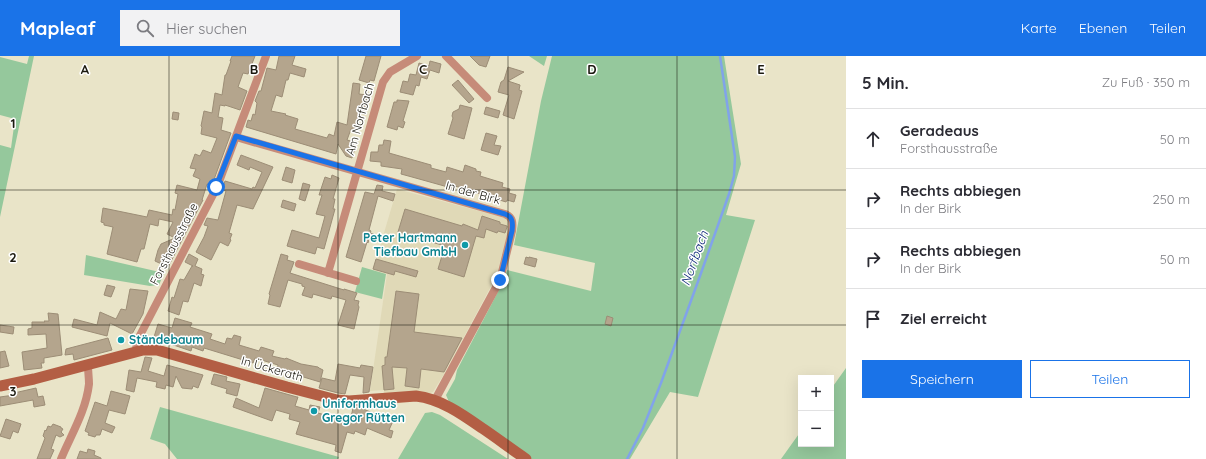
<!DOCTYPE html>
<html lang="de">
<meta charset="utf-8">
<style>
body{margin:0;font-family:Quicksand,sans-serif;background:#f2f2f3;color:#2b2b33}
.controls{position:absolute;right:12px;bottom:12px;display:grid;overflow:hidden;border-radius:0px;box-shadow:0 4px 16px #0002}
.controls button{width:36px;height:36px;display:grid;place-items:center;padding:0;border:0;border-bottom:1px solid #e1e1e2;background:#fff;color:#2b2b33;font:20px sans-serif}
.stop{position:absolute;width:12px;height:12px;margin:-9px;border:3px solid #1a73e8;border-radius:50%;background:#fff}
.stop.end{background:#1a73e8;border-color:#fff;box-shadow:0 1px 4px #0008}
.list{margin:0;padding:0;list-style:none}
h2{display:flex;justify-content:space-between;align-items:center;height:52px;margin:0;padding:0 16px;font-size:17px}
h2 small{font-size:13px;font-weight:400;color:#7c7c81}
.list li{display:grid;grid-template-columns:26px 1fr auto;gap:12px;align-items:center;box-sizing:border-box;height:60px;padding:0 16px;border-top:1px solid #e1e1e2}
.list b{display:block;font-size:15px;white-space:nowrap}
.list p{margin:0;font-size:13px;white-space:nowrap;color:#7c7c81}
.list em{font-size:13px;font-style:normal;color:#7c7c81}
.actions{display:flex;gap:8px;padding:12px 16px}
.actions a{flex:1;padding:9px 0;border:1px solid #1a73e8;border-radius:0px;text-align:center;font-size:14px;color:#1a73e8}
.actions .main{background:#1a73e8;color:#fff}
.icon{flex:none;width:22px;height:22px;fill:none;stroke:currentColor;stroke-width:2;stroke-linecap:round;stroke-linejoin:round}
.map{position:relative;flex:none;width:846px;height:403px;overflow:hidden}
header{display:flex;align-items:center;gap:24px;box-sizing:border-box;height:56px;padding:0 20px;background:#1a73e8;color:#fff}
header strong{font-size:19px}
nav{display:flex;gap:22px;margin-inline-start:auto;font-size:14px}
.search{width:280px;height:36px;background:#f2f2f3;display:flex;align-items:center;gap:10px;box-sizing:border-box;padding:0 14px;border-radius:0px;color:#7c7c81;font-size:15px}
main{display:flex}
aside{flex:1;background:#fff}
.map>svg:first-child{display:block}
</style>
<header>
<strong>Mapleaf</strong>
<div class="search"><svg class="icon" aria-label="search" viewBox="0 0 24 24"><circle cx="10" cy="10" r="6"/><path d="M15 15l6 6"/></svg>Hier suchen</div>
<nav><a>Karte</a><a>Ebenen</a><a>Teilen</a></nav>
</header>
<main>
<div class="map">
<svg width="846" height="403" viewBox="0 0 846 403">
<rect width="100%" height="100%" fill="#e9e4c8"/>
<path fill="#e0d9b7" d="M397,133L505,162L510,168L496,221L444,318L433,336L430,337L384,338V334L370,335L387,218L373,214Z"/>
<path fill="#95c89c" d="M29,0H34L0,161V89L11,92L15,63L0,59V1L27,8Z
M529,0H547L544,10Z
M552,0H724L741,108L726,159L755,164L698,341L670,336L630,403H532L520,393L449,346L446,339L455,323L457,314L501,230L507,214L591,235L595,207L514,189L541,45Z
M86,199L164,217L159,229L150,230L84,219Z
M362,211L386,218L382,243L355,236Z
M846,312V403H781L801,375V388H831V333Z
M160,351L339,401L338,403H177L165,388L150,383Z
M432,356L440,359L454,368L508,403H398L425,357Z"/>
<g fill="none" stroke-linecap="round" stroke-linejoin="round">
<path stroke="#81a3ea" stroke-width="2.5" d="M627,403L643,372L661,327L700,220L729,138L734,120L735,101L720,0"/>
</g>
<path fill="#b4a58d" stroke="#9c8d76" d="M232,0H255L248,18L243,17L238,31L247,35L240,54L225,49V50L220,49L218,61L223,62L221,74L231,77L212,129V130L207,128L202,144H203L168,211L155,205L158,194L161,188L175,182L167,178L173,166L159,163L158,170L150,168L144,193H141L137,206L107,198L113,171L104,169V167L101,166L103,152L147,161L149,154L172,159L173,153L175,154L178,138L175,137L177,129L197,134L200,123L193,120L196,113L190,112L195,98L200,100L203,94L211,97L217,82L201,78L202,71L201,70L204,55L212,57L215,37L222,39L225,19H226L231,5H230Z
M279,0H295L292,9L306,13L304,21L290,17L288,24H286L282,41L276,39L271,55L286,58L285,59L298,63L295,73L327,82L329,78L334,80L337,66L347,69L353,27L360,28L359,38L367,39L365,58L359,57L357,74L351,73L347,84L354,86L353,89L355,92L352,102L346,100L338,88L336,98L246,71L248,64L251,65L253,58L255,59L257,47L255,45L259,35H261L267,12L276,14Z
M366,0H381L374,25L370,24L369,27L359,24Z
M470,0H490L486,11L479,9Z
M430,5L441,8L439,17L430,14L427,23L421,21L419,30L416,29L413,39L400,36L403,25L408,26L410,18L416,19L419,7L429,10Z
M508,11L524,16L508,25L520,29L519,34L522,35L514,63L503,59L509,39L498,36L501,26L504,24Z
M458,24L474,43L469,47L452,29Z
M397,44L409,45L403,65L405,66L403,72L398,70L397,74L387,71L394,46H397Z
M460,49L472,52L464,83L448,78L453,62L452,60L453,56L459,53Z
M486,51L500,55L498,62L484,58Z
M173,56L179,57L178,64L172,63Z
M486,77L497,80L494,89L501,90L498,99L481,94Z
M384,84L391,85L389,97L431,109V112L446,116L447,111L463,116L465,109L476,113V115L481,116L480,120L503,127L502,131L510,133L509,137L516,139L514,146L507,144L506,146L455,130V133L412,121L401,118L402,113L381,110V106L370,105L371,96H378L379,89H383Z
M241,99L273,111L253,153L237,149L229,177L232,178L230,183L231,184L228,190L220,186L211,204L196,196L204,181L208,170L204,169L207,162L218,164L226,135L222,134L225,125L252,133L253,131L255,132L262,116L250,111L249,114L237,109Z
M286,111L295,114L292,127L282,124Z
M332,119L339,122L333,143H335L333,153H335L324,193L317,191L315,198L287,190L292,174L319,182L325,160L316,158L322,139H319L325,121L331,123Z
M303,127L310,129L305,145L299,143Z
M377,129L383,130L382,135L395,138L393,145L378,140L369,174L371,175L370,177L374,178L373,184L369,183L368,187L367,186L361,206L346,201L365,136L374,138Z
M283,144L296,148L294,155L281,151Z
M405,153L462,170L463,168L478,174L482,160L500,166V168L507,170V171L505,177L498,175L497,177L486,173L484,182L476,180L464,221L438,213L445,190L398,176Z
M189,198L198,203L195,210L202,213L201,218L204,219L203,222L201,230L194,227L188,246L183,245L179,259L168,255L172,241L174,242L180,223L184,224L192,210H193L185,206Z
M281,198L288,200L287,204L294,206L290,217L344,234V233L357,237L354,244L359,245L358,249L359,251L354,273L338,269L346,244L332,240L331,243L313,238L312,242L302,239L305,231L302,230V228L288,224L280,251L268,248L270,239L269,238Z
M526,201L529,202V201L537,203L535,211L524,208Z
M376,203L418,215L416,221L395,215L394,219L373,213Z
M107,229L115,231L111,241L104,239Z
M130,233L148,235L143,258L132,278L110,267L107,280L72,271L74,263L97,269L100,256L116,263L121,253L126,254Z
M396,235L419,238L414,276L462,282L444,316L421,313L419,332L405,330L407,312L392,311L394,333L384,334L382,310L385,309V301H387Z
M48,257L58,258L62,299L44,302V307H41L42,312L24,314L22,296L47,292L46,278L28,279V273L32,272V266H45L44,265H49Z
M607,260L613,262L611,270L605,268Z
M175,262L192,267L190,271L212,278L210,283L225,288L227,282L232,283L234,279L241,281L239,289L259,295L261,291L274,295L272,300L285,303L286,302L301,308L318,311L319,312L323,314L320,326L277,313L278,309L255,302L253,307L204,292L203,295L192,291L191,295L162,285L160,284L161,283L154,281L158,268L172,272Z
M0,269L14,271L13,278L0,276Z
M108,282L112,294L74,304L73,298L65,299L66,293Z
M5,295L9,310L0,312V296Z
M145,301L152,302L148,315L164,320L167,309L203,319L198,332L193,330L192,333L182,332L176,320L173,331L166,329L165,333L156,331L157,326L137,322L134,336L126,334L129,314L141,316Z
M338,308L360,312L361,309L373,311L369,336L363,337L364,321L350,319L345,338L338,337L319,332L322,322L335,325Z
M214,318L227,321L226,325L240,328L237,340L226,337L227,333L211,328Z
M36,332L38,341L43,340L45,349L34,351L33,344L0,350V341L14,339V337Z
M265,332L297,341H298L295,350L309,354L310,349L320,351L318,357L350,366L353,352L358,351L393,365L389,374L393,375L391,382L367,372L365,379L355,375L354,378L347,376L341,397L335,395L336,389L296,378L300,366L289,363L290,358L276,354L272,365L233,351L236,342L259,352Z
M111,335L130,340L125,358L109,354L105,367L115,371L112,377L102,373L100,379H96L95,381L88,379L89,377L85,375L95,346L107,350Z
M6,363L21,368L18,377L13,375L10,383L0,380Z
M53,368L61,371V372L63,373L61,376L64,379L60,381L56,379L51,393L54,394L50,403H37L45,382L43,380L45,374L46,375L48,370L51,371Z
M88,393L95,395L94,399L101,402V403H77L80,395L87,397Z"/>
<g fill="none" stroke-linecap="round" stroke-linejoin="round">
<path stroke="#c68b79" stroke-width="8" d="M446,0L487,42
M236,81L505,158C513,161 513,167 512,175L500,224L435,344
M299,208L356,225
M328,217L383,26L390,16L417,0
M137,296L136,287L217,131L266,0
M61,403C71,379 86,355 89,328C89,322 88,316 88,309"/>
<path stroke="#b35e44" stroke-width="11" d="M0,330L34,323L143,294H157L287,331L337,344L349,345L416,340C441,343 462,358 482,372C497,382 511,393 526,403"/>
</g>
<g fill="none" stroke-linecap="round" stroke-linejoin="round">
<path stroke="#1a73e8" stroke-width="5" d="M216,131L236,80L505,158C513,161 513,167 512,175L500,224"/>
</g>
<path fill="none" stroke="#1b190f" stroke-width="1" stroke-opacity="0.55" d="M169,0V403M338,0V403M508,0V403M677,0V403M0,134H846M0,269H846"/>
<g fill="#0f9aa8" stroke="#fff" stroke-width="1.5">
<circle cx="465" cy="189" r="4"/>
<circle cx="121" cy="284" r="4"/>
<circle cx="314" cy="355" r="4"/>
</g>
<g text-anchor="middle" stroke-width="3" stroke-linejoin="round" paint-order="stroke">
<g font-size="12" fill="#1b190f" stroke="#fff">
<text transform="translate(360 63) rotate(-74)" y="4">Am Norfbach</text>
<text transform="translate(473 137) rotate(16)" y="4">In der Birk</text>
<text transform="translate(174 188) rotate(-63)" y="4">Forsthausstraße</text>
<text transform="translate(272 313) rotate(16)" y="4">In Ückerath</text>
</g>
<g font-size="12" font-weight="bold" fill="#0d838f" stroke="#fff" text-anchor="start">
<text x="457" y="186" text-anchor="end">Peter Hartmann<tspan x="457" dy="14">Tiefbau GmbH</tspan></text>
<text x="129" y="288">Ständebaum</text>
<text x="322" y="352">Uniformhaus<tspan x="322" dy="14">Gregor Rütten</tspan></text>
</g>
<g font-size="13" font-style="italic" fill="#092475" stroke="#fff">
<text transform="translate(694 202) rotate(-70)" y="5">Norfbach</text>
</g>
</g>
<g font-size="13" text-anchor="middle" font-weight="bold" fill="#1b190f" stroke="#fff" stroke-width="3" stroke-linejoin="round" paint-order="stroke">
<text x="85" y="18">A</text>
<text x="254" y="18">B</text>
<text x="423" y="18">C</text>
<text x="592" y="18">D</text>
<text x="761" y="18">E</text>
<text x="13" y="72">1</text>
<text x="13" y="206">2</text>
<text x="13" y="340">3</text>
</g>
</svg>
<div class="controls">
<button>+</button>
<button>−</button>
</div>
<div class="stop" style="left:216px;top:131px"></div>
<div class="stop end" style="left:500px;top:224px"></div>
</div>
<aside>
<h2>5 Min.<small>Zu Fuß · 350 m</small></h2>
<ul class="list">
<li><svg class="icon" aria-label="ahead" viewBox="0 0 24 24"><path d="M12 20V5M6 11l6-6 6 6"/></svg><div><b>Geradeaus</b><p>Forsthausstraße</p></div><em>50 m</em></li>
<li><svg class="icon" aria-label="right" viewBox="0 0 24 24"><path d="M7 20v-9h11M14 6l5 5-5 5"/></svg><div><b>Rechts abbiegen</b><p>In der Birk</p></div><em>250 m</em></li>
<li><svg class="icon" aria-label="right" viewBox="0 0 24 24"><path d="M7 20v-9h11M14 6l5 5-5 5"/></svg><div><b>Rechts abbiegen</b><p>In der Birk</p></div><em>50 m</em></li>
<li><svg class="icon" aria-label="arrive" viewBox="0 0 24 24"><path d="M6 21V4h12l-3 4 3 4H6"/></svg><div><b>Ziel erreicht</b></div></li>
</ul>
<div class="actions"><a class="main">Speichern</a><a>Teilen</a></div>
</aside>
</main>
